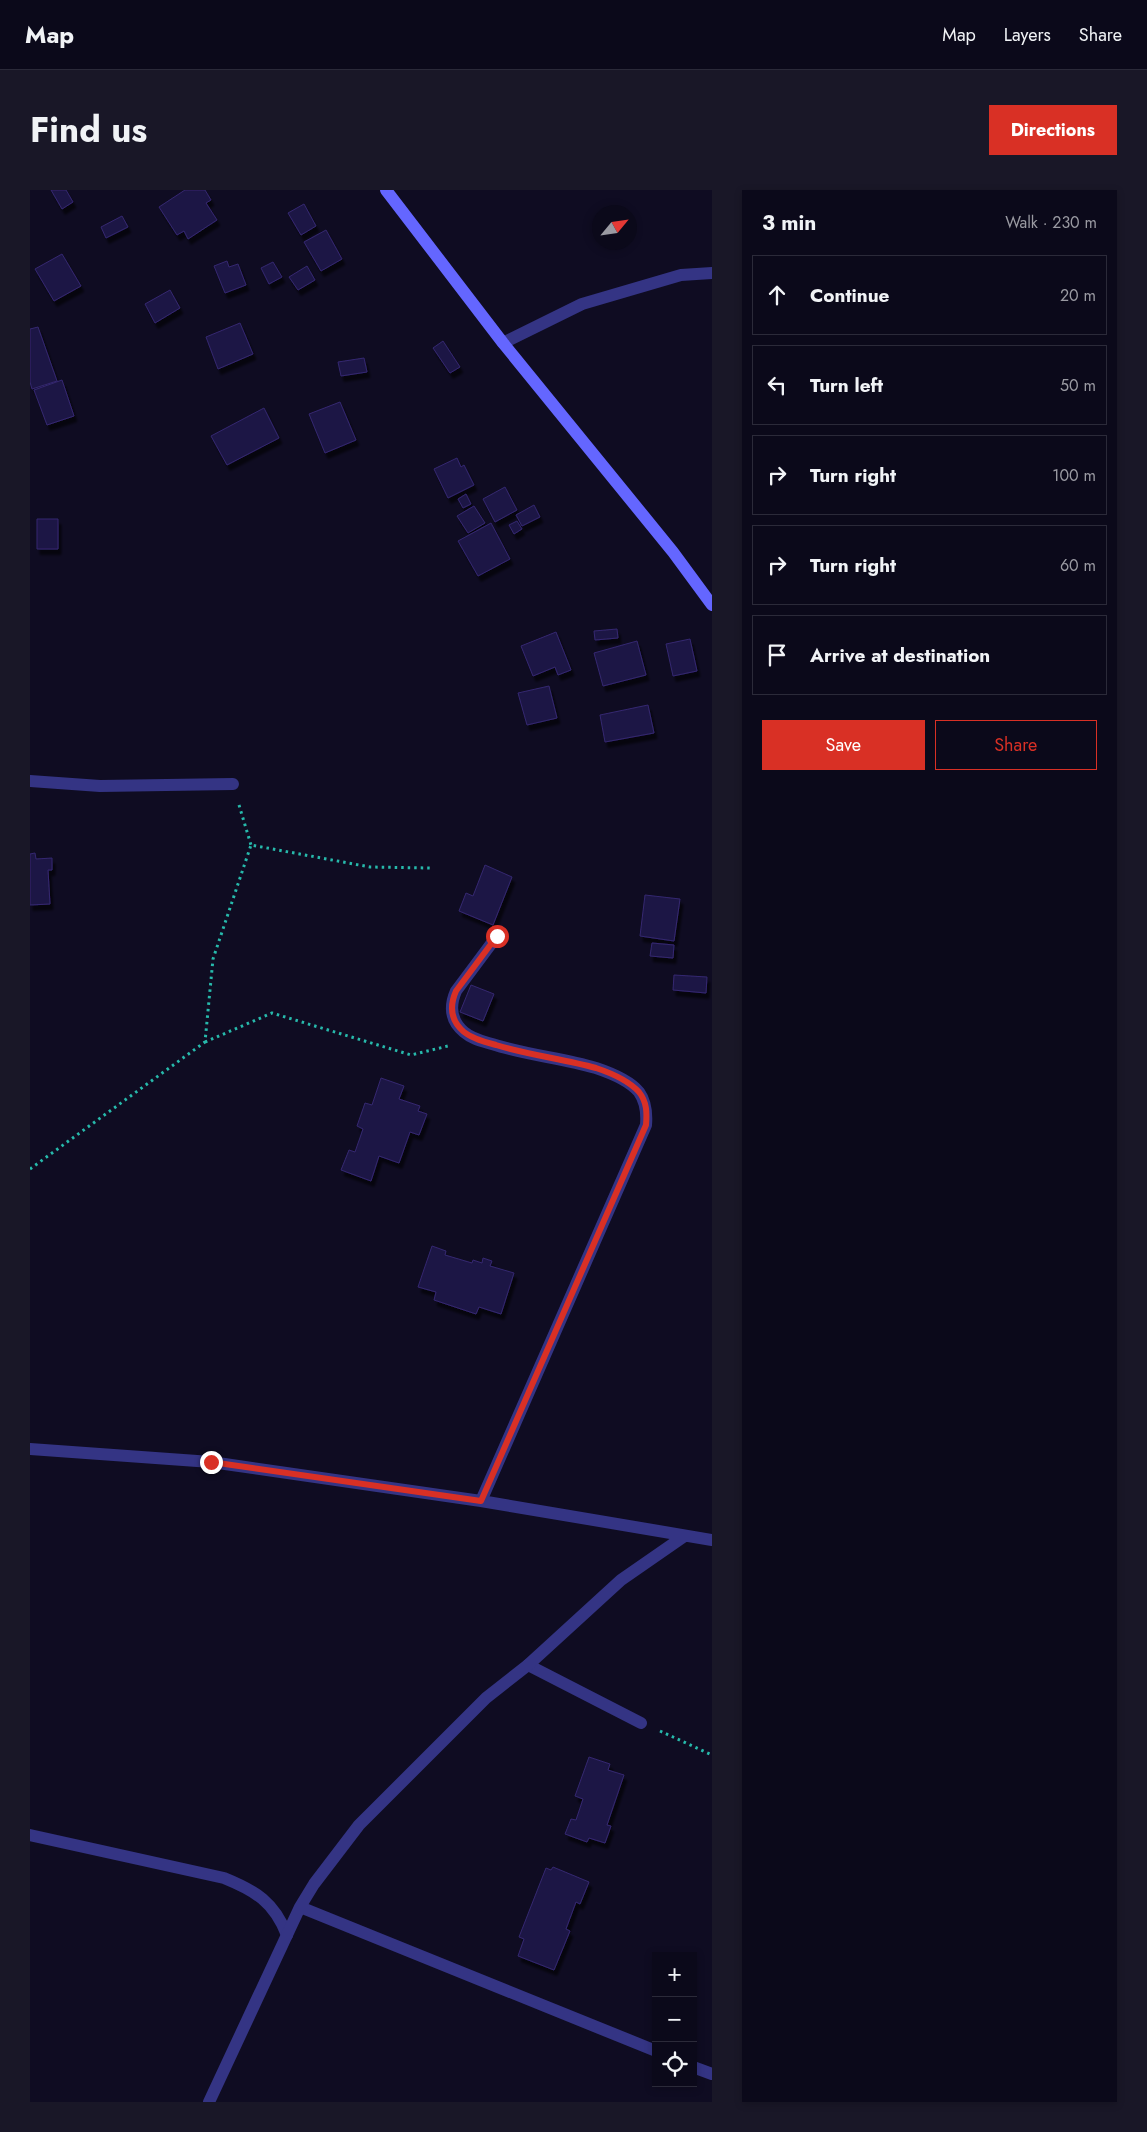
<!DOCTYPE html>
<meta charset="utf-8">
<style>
body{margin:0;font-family:Jost,sans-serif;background:#191727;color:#f1f3f6}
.controls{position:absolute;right:15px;bottom:15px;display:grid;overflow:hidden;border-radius:0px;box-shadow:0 2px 8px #0003}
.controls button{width:45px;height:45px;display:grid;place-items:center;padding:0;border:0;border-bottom:1px solid #2b2a39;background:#0b091a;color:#f1f3f6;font:25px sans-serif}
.compass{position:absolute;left:562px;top:15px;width:45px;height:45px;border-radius:50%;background:#0b091a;box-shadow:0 2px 8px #0003;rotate:61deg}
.stop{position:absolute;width:15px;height:15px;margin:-11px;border:4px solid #d93025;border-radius:50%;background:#fff}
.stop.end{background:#d93025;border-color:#fff;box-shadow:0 1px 5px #0008}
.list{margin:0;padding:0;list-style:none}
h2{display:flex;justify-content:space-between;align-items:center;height:65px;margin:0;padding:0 20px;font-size:21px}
h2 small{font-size:16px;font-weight:400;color:#9a9aa2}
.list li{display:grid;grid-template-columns:32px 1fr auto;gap:15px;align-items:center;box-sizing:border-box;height:80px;margin:0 10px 10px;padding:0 10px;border:1px solid #2b2a39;border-radius:0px}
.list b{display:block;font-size:19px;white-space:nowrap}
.list em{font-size:16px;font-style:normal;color:#9a9aa2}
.actions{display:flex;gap:10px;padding:15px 20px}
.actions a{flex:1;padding:11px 0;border:1px solid #d93025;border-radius:0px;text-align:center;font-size:18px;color:#d93025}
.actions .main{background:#d93025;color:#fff}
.icon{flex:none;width:28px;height:28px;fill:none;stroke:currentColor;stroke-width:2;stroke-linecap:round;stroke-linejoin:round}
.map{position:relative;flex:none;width:682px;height:1912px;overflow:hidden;border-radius:0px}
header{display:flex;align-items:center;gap:30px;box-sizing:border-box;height:70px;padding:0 25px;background:#0b091a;border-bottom:1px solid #2b2a39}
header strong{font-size:24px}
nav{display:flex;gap:28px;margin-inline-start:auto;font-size:18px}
.intro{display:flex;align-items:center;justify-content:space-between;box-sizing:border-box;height:120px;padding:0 30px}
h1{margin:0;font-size:35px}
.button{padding:12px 22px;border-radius:0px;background:#d93025;color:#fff;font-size:18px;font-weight:700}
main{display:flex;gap:30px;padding:0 30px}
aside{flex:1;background:#0b091a;border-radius:0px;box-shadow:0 2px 8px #0003}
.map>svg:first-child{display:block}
</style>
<header>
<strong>Map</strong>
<nav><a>Map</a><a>Layers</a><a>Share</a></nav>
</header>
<div class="intro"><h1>Find us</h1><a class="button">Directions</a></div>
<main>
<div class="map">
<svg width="682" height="1912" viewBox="0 0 682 1912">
<defs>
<filter id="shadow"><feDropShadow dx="3" dy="5.5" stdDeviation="1" flood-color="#0009"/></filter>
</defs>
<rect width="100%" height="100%" fill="#0f0c22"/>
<path fill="#1f1744" stroke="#342871" filter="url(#shadow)" d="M21,0H36L43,12L32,19Z
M155,0H175L181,10L176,13L187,30L158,49L154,41L147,45L129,17Z
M274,14L286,36L271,45L258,23Z
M92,26L98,37L76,48L71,37Z
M296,40L312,69L291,81L274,52Z
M32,64L51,96L24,111L5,79Z
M197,71L199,77L208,74L216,95L195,103L184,76Z
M243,72L252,87L239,94L231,78Z
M277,76L285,90L268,100L259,87Z
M140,100L150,118L125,133L115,114Z
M210,133L223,164L188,179L176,147Z
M8,137L27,191L2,199L0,192V139Z
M413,151L430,177L420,183L403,158Z
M334,168L337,182L311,186L308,172Z
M32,190L44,226L17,235L4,200Z
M310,212L326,250L295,263L279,224Z
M234,218L249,248L197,275L181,246Z
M427,268L431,277L434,275L444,295L418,308L404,279Z
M475,297L487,320L465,332L453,309Z
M436,304L441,314L433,318L428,309Z
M504,315L510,327L492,336L486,325Z
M444,316L455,333L438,343L427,326Z
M7,329H28V359H7Z
M487,331L492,339L484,344L479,335Z
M461,333L480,369L448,386L428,351Z
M587,439L588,448L565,450L564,441Z
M526,442L541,480L528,485L525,477L503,486L491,456Z
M660,449L667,481L643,486L636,454Z
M607,451L616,485L573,496L564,463Z
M519,496L527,528L497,535L488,503Z
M618,515L624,543L575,552L570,525Z
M5,663L6,669L22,668V680H18L20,714L0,715V664Z
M455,675L482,687L463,735L429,721L436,703L443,706Z
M615,705L650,709L644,751L610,746Z
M622,753L644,755L643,768L620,766Z
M644,785L677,787L676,803L643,800Z
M441,795L464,804L453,831L430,822Z
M351,888L374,896L369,909L390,916L388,921L397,924L389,945L380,942L369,973L349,966L341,991L311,980L319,960L325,962L333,939L327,936L335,913L342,915Z
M402,1056L416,1061L415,1065L442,1073L443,1070L452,1073L453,1068L462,1071L460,1076L484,1083L471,1124L449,1117L446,1124L404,1110L406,1102L388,1097Z
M559,1567L580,1574L578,1580L594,1585L577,1635L581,1636L575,1653L559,1648L557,1652L535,1644L541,1629L546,1630L553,1609L545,1606Z
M523,1677L559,1692L550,1714L546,1712L536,1739L540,1741L524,1780L488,1766L494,1749L489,1747L516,1678L521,1680Z"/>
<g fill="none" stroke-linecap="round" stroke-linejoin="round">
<path stroke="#27b9ab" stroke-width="3" stroke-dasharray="2.5 4" stroke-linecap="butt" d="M209,615L221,655
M175,852L242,823L381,865L418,856
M0,979L175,852L183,769L221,655L340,677L400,678
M630,1541L682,1565"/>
<path stroke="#343484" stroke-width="12" d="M498,1475L611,1533
M0,1645L194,1688C226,1701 244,1712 257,1745"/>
<path stroke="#343484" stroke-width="12" d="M473,153L552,114L651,85L682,83
M0,591L70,596L203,594
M0,1259L181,1272L451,1311L682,1350
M451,1311L616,935C617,923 616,912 609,902C599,890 581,883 566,878C532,868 496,865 462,854C452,851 442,849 434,842C421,831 419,817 426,801L467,746
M270,1717L626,1861
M663,1877L682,1884
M179,1912L270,1717L284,1694L329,1635L456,1508L498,1475L591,1390L653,1347"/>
<path stroke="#6466ff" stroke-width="12" d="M356,0L473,153L643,362L682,415"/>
</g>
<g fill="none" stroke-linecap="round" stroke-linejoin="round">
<path stroke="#d93025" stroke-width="6" d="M181,1272L451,1311L616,935C617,923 617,912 609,902C598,890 581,883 566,878C533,869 499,865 466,855C455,852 443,849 434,842C421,831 419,817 426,801L467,746"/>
</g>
</svg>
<div class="controls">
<button>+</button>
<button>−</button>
<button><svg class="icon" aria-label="locate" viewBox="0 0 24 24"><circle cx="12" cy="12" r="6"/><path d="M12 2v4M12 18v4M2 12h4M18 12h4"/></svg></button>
</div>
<svg class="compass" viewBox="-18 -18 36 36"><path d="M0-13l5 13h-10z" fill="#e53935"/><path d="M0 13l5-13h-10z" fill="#9a9aa2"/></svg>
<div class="stop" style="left:467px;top:746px"></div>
<div class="stop end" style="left:181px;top:1272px"></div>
</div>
<aside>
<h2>3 min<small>Walk · 230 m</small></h2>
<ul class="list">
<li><svg class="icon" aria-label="ahead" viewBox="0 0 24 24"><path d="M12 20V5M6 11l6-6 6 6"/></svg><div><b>Continue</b></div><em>20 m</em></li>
<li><svg class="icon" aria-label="left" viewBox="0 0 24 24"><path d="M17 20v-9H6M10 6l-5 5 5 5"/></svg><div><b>Turn left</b></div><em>50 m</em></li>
<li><svg class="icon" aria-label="right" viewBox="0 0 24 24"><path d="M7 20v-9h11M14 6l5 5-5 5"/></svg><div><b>Turn right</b></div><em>100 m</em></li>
<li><svg class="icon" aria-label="right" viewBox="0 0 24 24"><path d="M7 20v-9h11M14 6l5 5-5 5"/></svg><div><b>Turn right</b></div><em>60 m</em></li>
<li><svg class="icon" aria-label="arrive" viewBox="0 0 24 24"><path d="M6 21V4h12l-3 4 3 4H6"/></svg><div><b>Arrive at destination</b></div></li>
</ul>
<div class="actions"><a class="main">Save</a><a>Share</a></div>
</aside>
</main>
